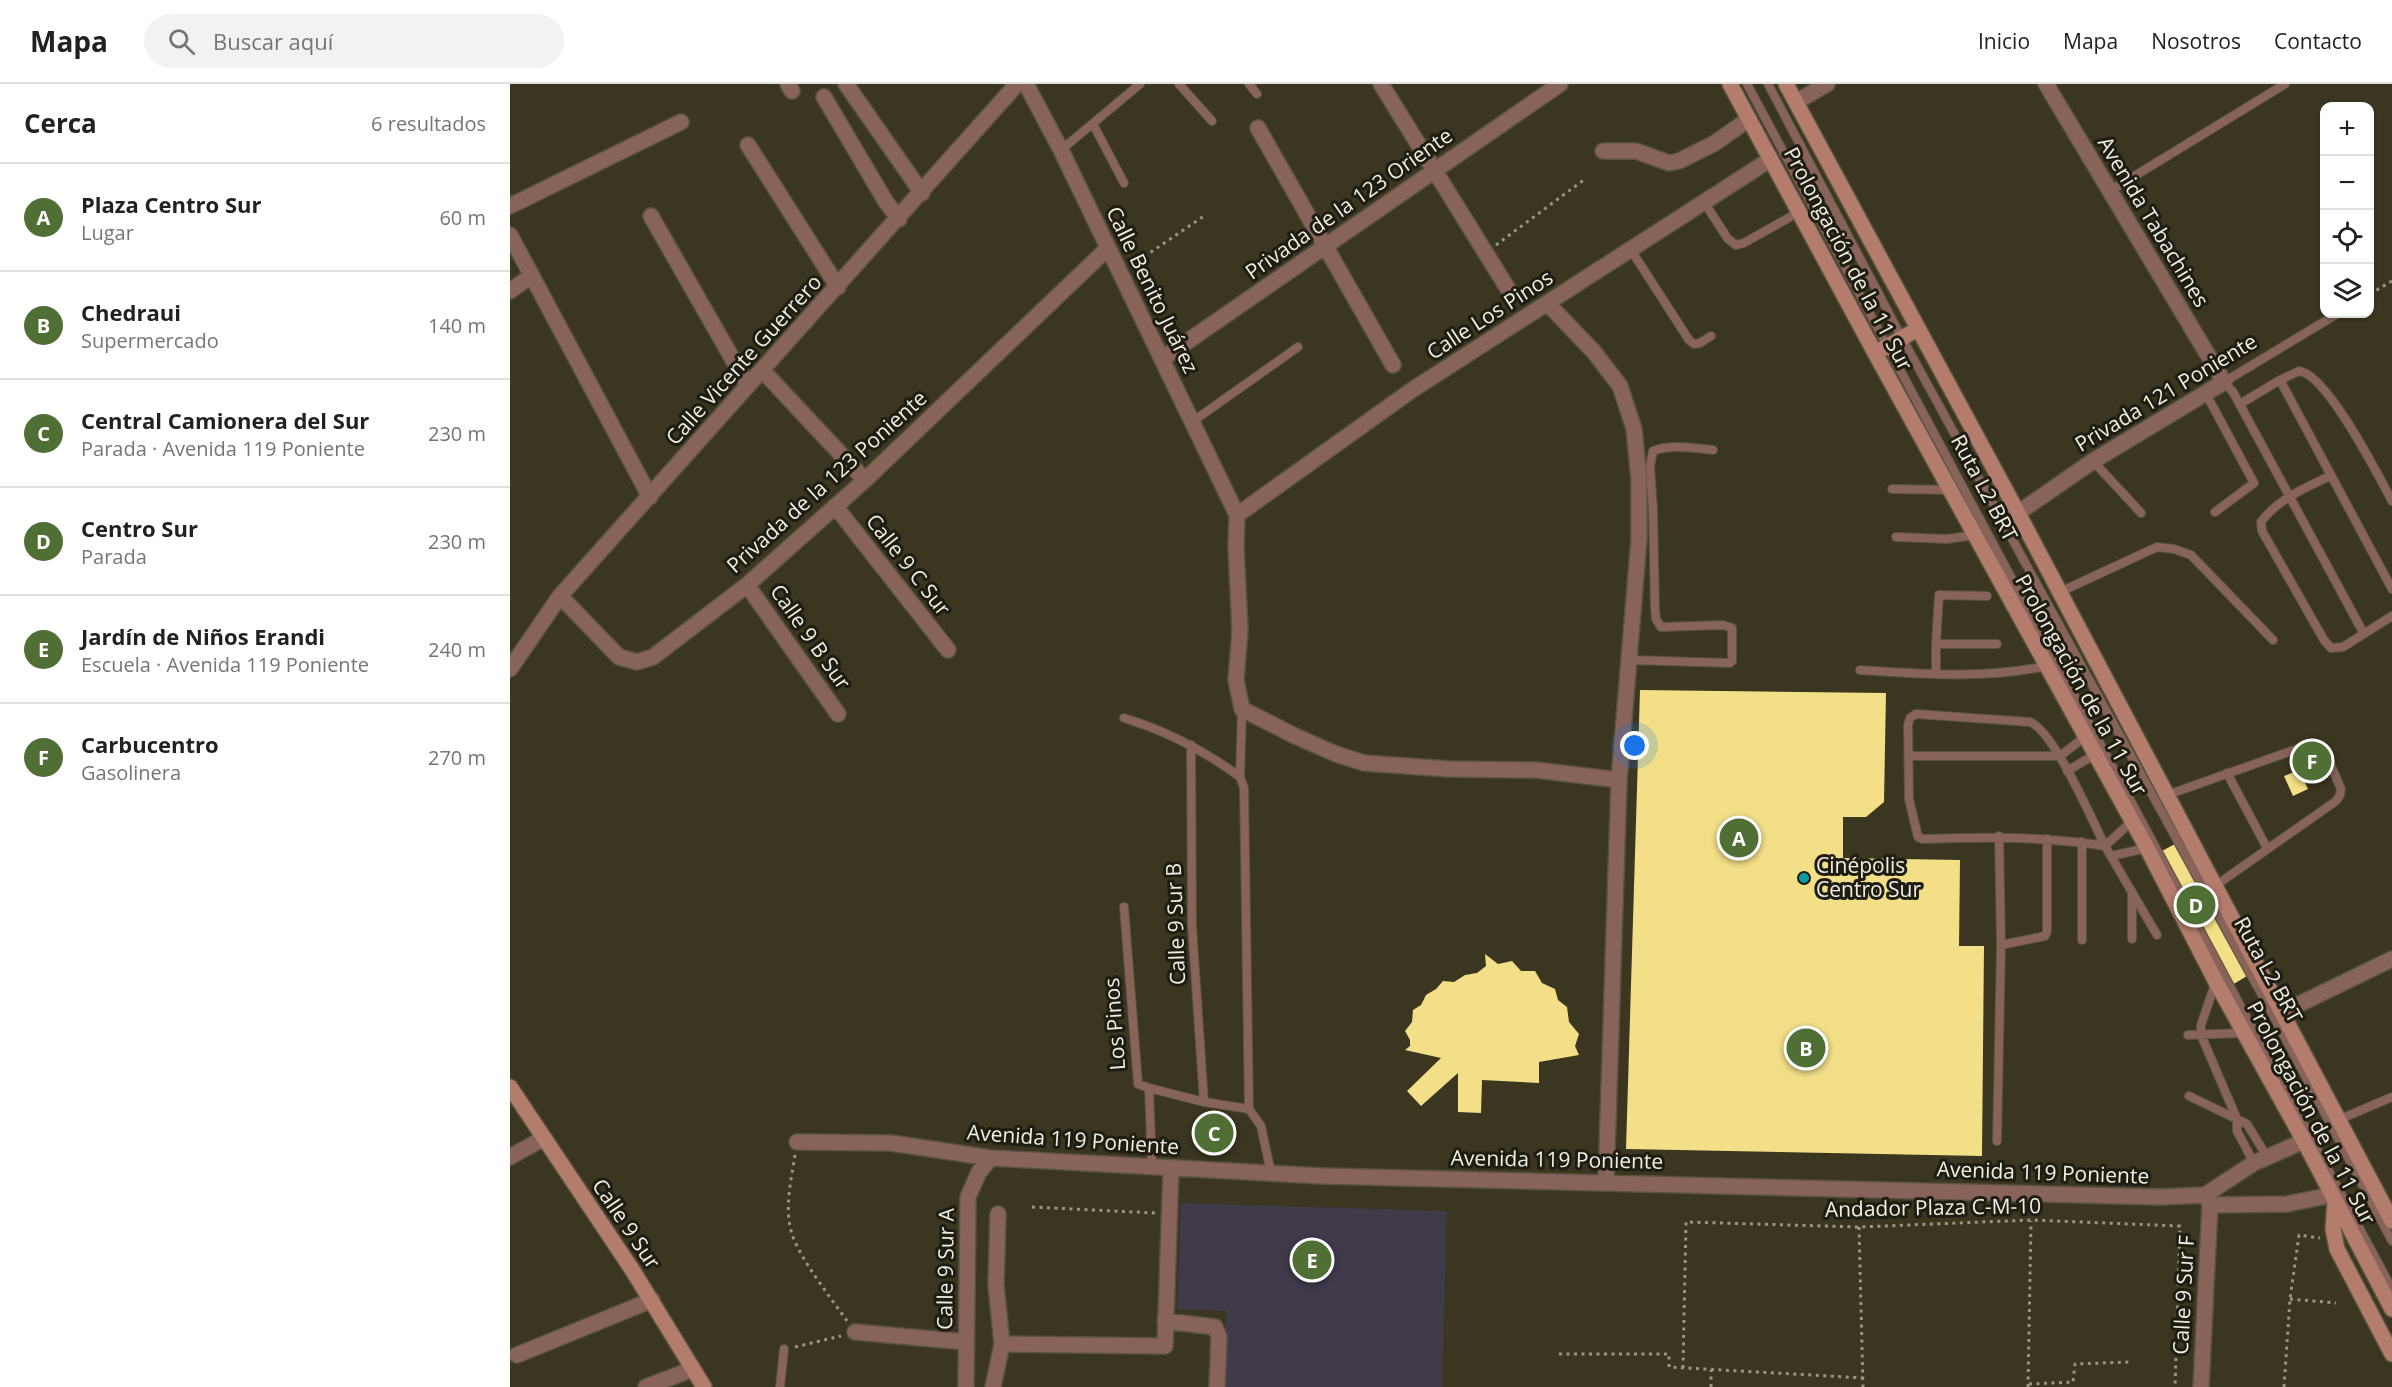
<!DOCTYPE html>
<html lang="es">
<meta charset="utf-8">
<style>
body{margin:0;font-family:"Open Sans",sans-serif;background:#f2f2f2;color:#202124}
.controls{position:absolute;right:18px;top:18px;display:grid;overflow:hidden;border-radius:12px;box-shadow:0 2px 4px #0004}
.controls button{width:54px;height:54px;display:grid;place-items:center;padding:0;border:0;border-bottom:2px solid #e0e0e0;background:#fff;color:#202124;font:30px sans-serif}
.you{position:absolute;left:1125px;top:662px;width:21px;height:21px;margin:-15px;border:4px solid #fff;border-radius:50%;background:#1a73e8;box-shadow:0 0 0 9px #1a73e833}
.badge{display:grid;place-items:center;width:39px;height:39px;border-radius:50%;background:#4f6f35;color:#fff;font-size:20px;font-weight:700}
.pin{position:absolute;translate:-50% -50%;border:3px solid #fff;box-shadow:0 2px 6px #0006}
.list{margin:0;padding:0;list-style:none}
h2{display:flex;justify-content:space-between;align-items:center;height:78px;margin:0;padding:0 24px;font-size:26px}
h2 small{font-size:20px;font-weight:400;color:#757577}
.list li{display:grid;grid-template-columns:39px 1fr auto;gap:18px;align-items:center;box-sizing:border-box;height:108px;padding:0 24px;border-top:2px solid #e0e0e0}
.list b{display:block;font-size:22px;white-space:nowrap}
.list p{margin:0;font-size:20px;white-space:nowrap;color:#757577}
.list em{font-size:20px;font-style:normal;color:#757577}
.icon{flex:none;width:33px;height:33px;fill:none;stroke:currentColor;stroke-width:2;stroke-linecap:round;stroke-linejoin:round}
.map{position:relative;flex:none;width:1882px;height:1303px;overflow:hidden}
header{display:flex;align-items:center;gap:36px;box-sizing:border-box;height:84px;padding:0 30px;background:#fff;border-bottom:2px solid #e0e0e0}
header strong{font-size:28px}
nav{display:flex;gap:33px;margin-inline-start:auto;font-size:21px}
.search{width:420px;height:54px;background:#f2f2f2;display:flex;align-items:center;gap:15px;box-sizing:border-box;padding:0 21px;border-radius:33px;color:#757577;font-size:22px}
main{display:flex}
aside{flex:1;background:#fff}
.map>svg:first-child{display:block}
</style>
<header>
<strong>Mapa</strong>
<div class="search"><svg class="icon" aria-label="search" viewBox="0 0 24 24"><circle cx="10" cy="10" r="6"/><path d="M15 15l6 6"/></svg>Buscar aquí</div>
<nav><a>Inicio</a><a>Mapa</a><a>Nosotros</a><a>Contacto</a></nav>
</header>
<main>
<aside>
<h2>Cerca<small>6 resultados</small></h2>
<ul class="list">
<li><span class="badge">A</span><div><b>Plaza Centro Sur</b><p>Lugar</p></div><em>60 m</em></li>
<li><span class="badge">B</span><div><b>Chedraui</b><p>Supermercado</p></div><em>140 m</em></li>
<li><span class="badge">C</span><div><b>Central Camionera del Sur</b><p>Parada · Avenida 119 Poniente</p></div><em>230 m</em></li>
<li><span class="badge">D</span><div><b>Centro Sur</b><p>Parada</p></div><em>230 m</em></li>
<li><span class="badge">E</span><div><b>Jardín de Niños Erandi</b><p>Escuela · Avenida 119 Poniente</p></div><em>240 m</em></li>
<li><span class="badge">F</span><div><b>Carbucentro</b><p>Gasolinera</p></div><em>270 m</em></li>
</ul>
</aside>
<div class="map">
<svg width="1882" height="1303" viewBox="0 0 1882 1303">
<rect width="100%" height="100%" fill="#3b361f"/>
<path fill="#403a4b" d="M671,1119L937,1127L932,1303H713L716,1227L667,1225Z"/>
<path fill="#f2df88" d="M1130,606L1376,609L1374,718L1356,733H1333V774L1450,776L1449,862H1474L1472,1072L1116,1065Z
M1806,664L1814,683L1799,690L1790,670Z
M1789,686L1798,705L1783,712L1774,692Z
M1665,760L1737,892L1722,901L1650,768Z
M975,870L988,880L1002,877L1011,887H1025L1032,899L1045,905L1048,916L1057,923L1059,938L1069,950L1065,962L1069,971L1029,978V999L972,996L971,1029L948,1028V989L911,1022L897,1007L931,974L895,966L900,962V956L895,947L902,938L903,926L911,921L916,911L926,905L933,897L944,898L955,891L967,889L976,882Z"/>
<g fill="none" stroke-linecap="round" stroke-linejoin="round">
<g stroke="#58533e" stroke-width="10">
<path id="lane" d="M669,0L702,37
M739,0L747,10
M1237,0L1882,1205
M1258,0L1392,254L1764,933L1882,1157
M583,40L614,99
M551,66L630,0
M1600,107L1775,0
M1194,118L1218,155L1226,161L1234,159L1289,128
M1121,166L1179,256L1184,260L1190,259L1201,252
M1827,230L1714,298L1723,308L1854,550
M1770,296L1789,287C1817,290 1868,391 1882,417
M1695,308L1744,399L1705,428
M1730,320L1770,296L1882,505
M682,338L788,263
M1583,377L1631,429
M1820,392C1795,404 1768,415 1751,438L1752,447L1814,556L1821,564L1833,563L1882,532
M1382,405L1440,406
M1386,453L1437,455L1465,451
M1550,508L1647,463L1664,465L1681,471L1763,556
M1426,560H1487
M1120,576L1220,579L1222,577V544L1213,541L1151,543L1146,535L1145,524L1143,425L1140,382L1143,367C1162,360 1183,364 1203,366
M1350,586C1411,590 1476,595 1536,582
M1426,590V560L1429,511L1477,512
M732,625L730,693L734,704L739,1025
M614,634C657,647 695,667 730,693
M681,661L682,842L694,1018
M1399,672H1550L1576,652
M1557,687L1586,670
M1717,689L1757,764
M1657,711L1804,659L1814,665L1831,705L1830,711L1826,717L1705,802
M1622,737L1595,762C1582,736 1544,647 1520,638L1406,630L1400,634L1398,641L1399,715L1408,753L1413,755C1474,753 1534,752 1595,762L1647,851
M1572,758V856
M1601,772L1637,764
M1622,808V855
M614,823L628,1000L639,1004L642,1083
M1491,861L1535,852L1537,847V755
M1705,900L1691,941V951L1727,1035V1047L1744,1079
M1678,951L1734,949
M639,1004L694,1018L739,1025L751,1042L761,1089
M1679,1012L1737,1040L1757,1073
M1828,1036L1882,1013
M1487,1057L1491,861L1489,752
M270,1303L274,1265"/>
</g>
<g stroke="#58533e" stroke-width="18">
<path id="street" d="M278,0L282,7
M336,0L412,109
M516,0L551,66L727,431L726,464L730,547L726,596L732,625L785,652L826,670L854,679L939,685L1026,686L1109,696
M871,0L998,205
M314,13L376,118L389,135
M1286,18L1317,0
M748,44L883,281
M238,61L328,203
M1093,67H1126L1159,79L1169,77L1205,59L1239,35
M0,122L171,38
M141,132L238,302
M0,151L140,413
M0,207L21,192
M1037,219L1084,268L1110,302L1124,345L1129,395V455L1109,696L1096,1098
M652,275L1050,0
M253,287L355,396
M325,422L438,566
M1508,429L1583,377L1714,298L1536,0
M727,431L902,306L1261,75
M237,501L328,630
M50,512L109,573L127,578L143,573L237,501L355,396L598,164
M0,585L50,512L507,0
M1771,929L1882,875
M287,1058L381,1059L481,1074L812,1092L1650,1113L1695,1111L1744,1079L1794,1057
M0,1073L34,1054
M1697,1114L1700,1121L1777,1120L1822,1111
M655,1237L705,1243L709,1253L707,1303
M345,1248L456,1258
M492,1260L655,1262L661,1084
M7,1271L142,1216
M136,1303L183,1285
M456,1303L458,1113L469,1088L481,1074
M483,1303L492,1260L486,1201L488,1130
M1691,1303L1700,1121"/>
</g>
<g stroke="#58533e" stroke-width="18">
<path id="secondary" d="M1220,0L1365,269L1637,764L1706,898L1794,1057L1882,1225
M1276,0L1508,429L1882,1137
M1365,269L1408,245
M0,1003L123,1187L194,1303
M1825,1117L1823,1145L1827,1165L1882,1270"/>
</g>
<path stroke="#9a9684" stroke-width="3" stroke-dasharray="3 4.5" stroke-linecap="butt" d="M986,161L1075,95
M622,181L694,132
M1860,210L1882,197
M285,1071C281,1097 274,1125 282,1150C290,1175 321,1214 337,1237
M522,1123L645,1129
M1349,1143L1353,1303
M1780,1215L1826,1219
M285,1263L331,1252
M1049,1270H1159V1283L1354,1294
M1173,1284L1176,1138L1349,1143L1521,1136L1670,1142L1665,1303
M1519,1300L1563,1298L1565,1280L1619,1278
M1201,1303V1286
M1518,1303L1521,1137
M1774,1303L1780,1215L1789,1151L1810,1154"/>
<use href="#lane" stroke="#876359" stroke-width="8"/>
<use href="#street" stroke="#876359" stroke-width="15"/>
<use href="#secondary" stroke="#b47c6c" stroke-width="15"/>
</g>
<circle fill="#0f9aa8" stroke="#1f1d13" stroke-width="2" cx="1294" cy="794" r="6"/>
<g text-anchor="middle" stroke-width="6" stroke-linejoin="round" paint-order="stroke">
<g font-size="21" fill="#f0eee0" stroke="#1f1d13">
<text transform="translate(839 120) rotate(-35)" y="7">Privada de la 123 Oriente</text>
<text transform="translate(1643 138) rotate(59)" y="7">Avenida Tabachines</text>
<text transform="translate(1338 175) rotate(62)" y="7">Prolongación de la 11 Sur</text>
<text transform="translate(642 206) rotate(64)" y="7">Calle Benito Juárez</text>
<text transform="translate(980 231) rotate(-33)" y="7">Calle Los Pinos</text>
<text transform="translate(234 276) rotate(-48)" y="7">Calle Vicente Guerrero</text>
<text transform="translate(1656 309) rotate(-31)" y="7">Privada 121 Poniente</text>
<text transform="translate(317 398) rotate(-42)" y="7">Privada de la 123 Poniente</text>
<text transform="translate(1474 404) rotate(62)" y="7">Ruta L2 BRT</text>
<text transform="translate(398 481) rotate(52)" y="7">Calle 9 C Sur</text>
<text transform="translate(300 553) rotate(55)" y="7">Calle 9 B Sur</text>
<text transform="translate(1571 601) rotate(61)" y="7">Prolongación de la 11 Sur</text>
<text transform="translate(666 840) rotate(-92)" y="7">Calle 9 Sur B</text>
<text transform="translate(1758 886) rotate(61)" y="7">Ruta L2 BRT</text>
<text transform="translate(605 940) rotate(-94)" y="7">Los Pinos</text>
<text transform="translate(1801 1029) rotate(62)" y="7">Prolongación de la 11 Sur</text>
<text transform="translate(563 1056) rotate(4)" y="7">Avenida 119 Poniente</text>
<text transform="translate(1047 1076) rotate(1)" y="7">Avenida 119 Poniente</text>
<text transform="translate(1533 1089) rotate(2)" y="7">Avenida 119 Poniente</text>
<text transform="translate(1423 1124) rotate(-1)" y="7">Andador Plaza C-M-10</text>
<text transform="translate(116 1140) rotate(56)" y="7">Calle 9 Sur</text>
<text transform="translate(436 1185) rotate(-89)" y="7">Calle 9 Sur A</text>
<text transform="translate(1674 1211) rotate(-87)" y="7">Calle 9 Sur F</text>
</g>
<g font-size="21" fill="#f0eee0" stroke="#1f1d13" text-anchor="start">
<text x="1306" y="789">Cinépolis<tspan x="1306" dy="24">Centro Sur</tspan></text>
</g>
</g>
</svg>
<div class="controls">
<button>+</button>
<button>−</button>
<button><svg class="icon" aria-label="locate" viewBox="0 0 24 24"><circle cx="12" cy="12" r="6"/><path d="M12 2v4M12 18v4M2 12h4M18 12h4"/></svg></button>
<button><svg class="icon" aria-label="layers" viewBox="0 0 24 24"><path d="M12 4l9 5-9 5-9-5zM3 14l9 5 9-5"/></svg></button>
</div>
<div class="you"></div>
<div class="pin badge" style="left:1229px;top:754px">A</div>
<div class="pin badge" style="left:1296px;top:964px">B</div>
<div class="pin badge" style="left:704px;top:1049px">C</div>
<div class="pin badge" style="left:1686px;top:821px">D</div>
<div class="pin badge" style="left:802px;top:1176px">E</div>
<div class="pin badge" style="left:1802px;top:677px">F</div>
</div>
</main>
